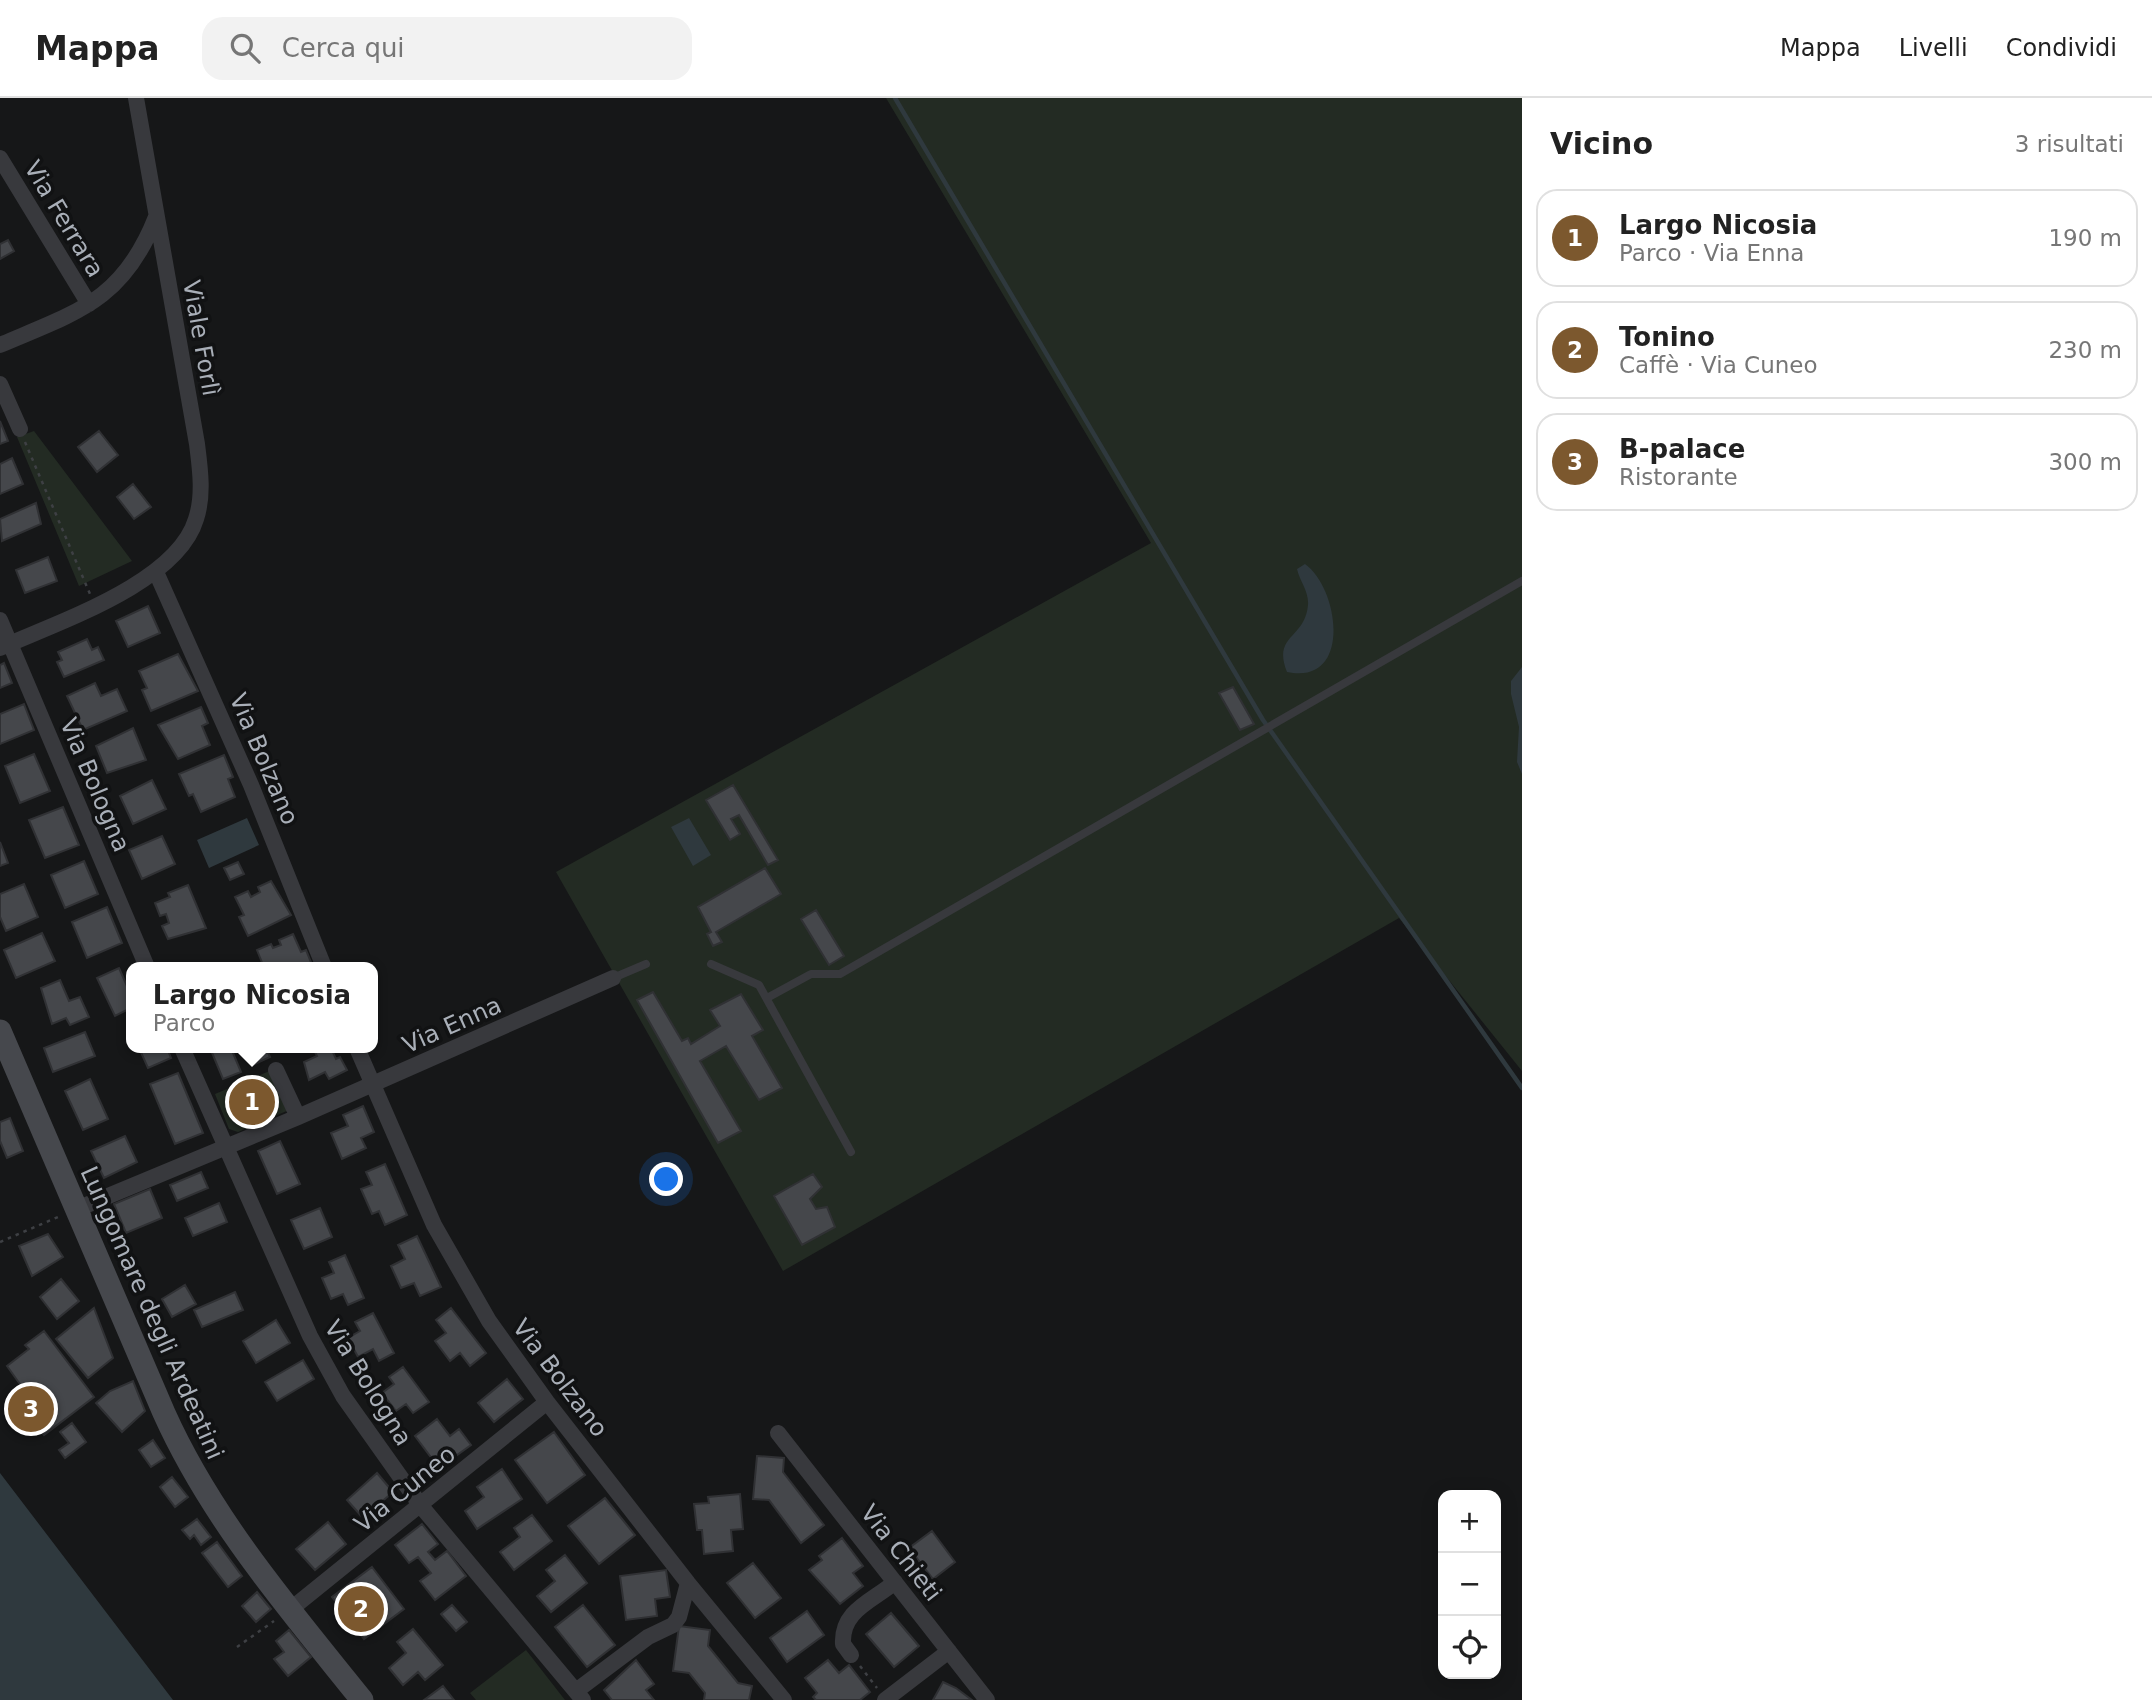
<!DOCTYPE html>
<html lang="it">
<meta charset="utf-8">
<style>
body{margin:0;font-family:"DejaVu Sans",sans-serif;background:#f2f2f2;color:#222}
.controls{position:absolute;right:21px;bottom:21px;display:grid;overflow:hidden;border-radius:14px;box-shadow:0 4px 18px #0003}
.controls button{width:63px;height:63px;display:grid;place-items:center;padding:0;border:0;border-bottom:2px solid #e0e0e0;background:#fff;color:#222;font:35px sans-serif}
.you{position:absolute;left:667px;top:1082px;width:24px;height:24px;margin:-18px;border:5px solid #fff;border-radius:50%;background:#1a73e8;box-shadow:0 0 0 10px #1a73e833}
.badge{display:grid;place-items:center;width:46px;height:46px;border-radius:50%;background:#7c582e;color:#fff;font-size:23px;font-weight:700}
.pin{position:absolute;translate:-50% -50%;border:4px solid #fff;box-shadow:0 2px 7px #0006}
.popup{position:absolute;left:126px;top:864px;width:252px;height:91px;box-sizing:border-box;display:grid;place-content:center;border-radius:14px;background:#fff;filter:drop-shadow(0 2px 5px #0005);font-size:23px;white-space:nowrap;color:#767676}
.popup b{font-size:26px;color:#222}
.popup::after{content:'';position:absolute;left:50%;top:100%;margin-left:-14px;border:14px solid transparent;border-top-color:#fff}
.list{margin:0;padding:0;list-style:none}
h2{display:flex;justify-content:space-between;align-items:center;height:91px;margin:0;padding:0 28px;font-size:30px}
h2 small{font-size:23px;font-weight:400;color:#767676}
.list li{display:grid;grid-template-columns:46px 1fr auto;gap:21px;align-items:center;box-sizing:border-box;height:98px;margin:0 14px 14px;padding:0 14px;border:2px solid #e0e0e0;border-radius:21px}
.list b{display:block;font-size:26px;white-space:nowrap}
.list p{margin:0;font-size:23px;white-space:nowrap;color:#767676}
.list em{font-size:23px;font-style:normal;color:#767676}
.icon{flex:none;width:38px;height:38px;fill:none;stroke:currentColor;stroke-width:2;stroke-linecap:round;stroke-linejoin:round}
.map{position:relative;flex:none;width:1522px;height:1602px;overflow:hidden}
header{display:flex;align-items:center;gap:42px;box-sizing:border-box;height:98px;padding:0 35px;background:#fff;border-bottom:2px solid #e0e0e0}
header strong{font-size:33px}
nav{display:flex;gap:38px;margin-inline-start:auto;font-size:24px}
.search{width:490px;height:63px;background:#f2f2f2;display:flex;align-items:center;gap:18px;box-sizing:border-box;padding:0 24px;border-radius:21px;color:#767676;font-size:26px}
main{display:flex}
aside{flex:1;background:#fff}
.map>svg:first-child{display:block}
</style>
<header>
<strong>Mappa</strong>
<div class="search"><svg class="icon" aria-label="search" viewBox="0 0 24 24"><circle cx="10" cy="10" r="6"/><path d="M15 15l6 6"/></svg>Cerca qui</div>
<nav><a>Mappa</a><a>Livelli</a><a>Condividi</a></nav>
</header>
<main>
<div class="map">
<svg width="1522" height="1602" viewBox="0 0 1522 1602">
<rect width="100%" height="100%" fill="#161718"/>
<path fill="#232b23" d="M886,0H1522V973L1399,820L783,1173L556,774L1151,445Z
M34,333L132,463L79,488L17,339Z
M272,972L289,1012L238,1034L229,1031L215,996Z
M526,1552L565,1602H476L470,1595Z"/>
<path fill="#2f393e" d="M1305,466C1340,491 1352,588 1287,574C1272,537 1305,541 1308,507C1309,493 1300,484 1297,471Z
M1522,569V676L1517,664L1519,629L1511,596V583Z
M247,720L259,747L209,770L197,742Z
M689,720L711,757L693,768L671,729Z
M0,1375L173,1602H0Z"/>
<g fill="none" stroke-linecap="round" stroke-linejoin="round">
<path stroke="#2f393e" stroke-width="4.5" d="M895,0L1263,622L1522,990"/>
</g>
<path fill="#45474b" stroke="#303134" stroke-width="2" d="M8,142L14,153L0,161V146Z
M0,323L8,343L0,346Z
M99,333L118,357L97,374L78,349Z
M12,360L23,386L0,396V366Z
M133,386L151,409L134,421L117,399Z
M36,405L41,426L2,443L0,421Z
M48,459L57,483L25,495L16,472Z
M148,508L160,535L128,549L116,523Z
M87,541L92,552L98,549L104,562L64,579L57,564L62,562L58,554Z
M178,556L198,593L151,613L142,592L147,590L139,573Z
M4,565L12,585L0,590V567Z
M95,585L101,598L117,591L127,613L83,632L67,598Z
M1233,589L1254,626L1240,632L1219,595Z
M24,606L34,632L0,646V616Z
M201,609L208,625L202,628L210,647L178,661L158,627Z
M133,630L146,662L107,675L96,648Z
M34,656L50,693L20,705L5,668Z
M224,657L233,679L228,681L235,699L201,714L193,696L189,698L179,676Z
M152,682L166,711L133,726L120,698Z
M733,687L778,762L768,767L739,717L731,721L740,736L730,742L706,702Z
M63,709L79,747L45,760L29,722Z
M162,738L175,766L142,781L129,752Z
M0,744L8,765L0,768Z
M84,763L98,796L65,810L51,777Z
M238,764L244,776L230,782L224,770Z
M765,770L781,796L716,834L722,844L713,848L707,836L711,834L698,809Z
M271,783L291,817L248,838L239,819L244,817L235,799L248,793L251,799L260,794L258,789Z
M24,786L38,819L6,833L0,819V796Z
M188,787L206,830L168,841L162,828L169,825L166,816L160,818L155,805L170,799L168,795Z
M107,809L122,845L87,860L72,824Z
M816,812L844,858L829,867L801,821Z
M42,835L55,863L16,880L4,852Z
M293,836L301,854L306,852L313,869H260L263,867L257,852L271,846L273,850L281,847L279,842Z
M119,870L131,897V910L115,918L97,880Z
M60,882L69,903L80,899L89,919L70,927L66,920L52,926L41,890Z
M653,894L682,943L688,940L691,946L720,928L710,912L741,896L763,932L752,938L782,990L759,1002L726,948L700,963L741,1033L718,1045L637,902Z
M85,934L95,958L53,974L44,950Z
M139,950H167L171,960L148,970Z
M210,950H231L241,974L223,981Z
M248,950H266L270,959L255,966Z
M318,950H331L336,961L340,959L347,972L329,981L325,974L309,982L304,964L317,958L314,952Z
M178,975L203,1035L175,1046L150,986Z
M90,981L108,1021L83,1032L65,993Z
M363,1008L374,1034L361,1040L366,1050L342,1061L331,1035L348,1028L343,1017Z
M10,1020L23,1053L7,1060L0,1043V1024Z
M125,1038L137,1064L104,1080L91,1053Z
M280,1043L300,1086L277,1096L258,1053Z
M385,1066L407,1117L385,1127L379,1113L372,1116L361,1091L372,1087L366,1074Z
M201,1074L208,1090L177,1103L170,1087Z
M813,1076L822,1089L810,1101L816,1111L827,1109L835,1129L802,1147L774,1098Z
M150,1091L162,1120L126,1135L114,1106Z
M219,1105L227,1124L193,1138L185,1120Z
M320,1110L332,1139L304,1151L291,1122Z
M48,1136L63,1159L32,1178L19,1148Z
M417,1138L441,1189L420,1198L414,1185L401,1190L391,1168L405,1161L398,1147Z
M345,1157L364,1200L348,1207L343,1196L331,1201L322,1180L334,1175L329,1164Z
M61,1181L79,1203L57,1221L40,1199Z
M185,1187L196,1206L172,1219L162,1201Z
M235,1194L243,1212L202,1229L194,1212Z
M94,1210L113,1260L88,1280L56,1241Z
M451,1210L486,1255L470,1268L460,1255L450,1263L435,1243L446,1235L436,1222Z
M373,1215L394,1255L379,1263L373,1251L358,1259L348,1240L360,1233L355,1224Z
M276,1222L290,1245L256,1265L243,1243Z
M44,1233L94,1299L44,1337L13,1296L22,1289L7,1268L29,1251L25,1247Z
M303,1262L314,1281L277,1303L265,1284Z
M403,1269L429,1304L413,1315L406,1306L396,1313L382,1295L394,1286L389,1279Z
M507,1281L523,1301L494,1324L478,1305Z
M133,1283L145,1313L122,1334L96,1305L110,1293Z
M437,1321L450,1338L459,1331L471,1347L439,1370L415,1338Z
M72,1325L86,1344L65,1360L59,1352L69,1345L60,1334Z
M554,1334L585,1377L547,1405L515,1362Z
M153,1342L165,1360L151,1369L139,1352Z
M757,1358L784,1360L783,1374L824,1427L801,1445L769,1402L753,1401Z
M502,1371L522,1401L477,1431L465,1413L484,1399L477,1389Z
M377,1375L393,1394L363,1420L347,1402Z
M172,1379L188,1399L175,1409L160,1389Z
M740,1396L743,1431L731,1432L733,1453L704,1456L702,1432H697L694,1406L709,1405L708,1399Z
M605,1400L635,1437L599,1466L568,1428Z
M532,1417L552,1443L514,1472L500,1454L520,1439L514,1430Z
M197,1421L211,1439L201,1447L194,1437L190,1441L182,1432Z
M328,1424L346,1446L315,1472L296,1451Z
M422,1426L438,1446L428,1454L435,1462L447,1453L466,1478L435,1502L420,1483L431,1475L418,1459L409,1465L395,1447Z
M932,1433L955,1464L933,1481L909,1450Z
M842,1440L863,1468L853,1475L863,1488L840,1506L809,1472L822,1462L819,1458Z
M217,1444L242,1478L228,1489L202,1455Z
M565,1457L587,1485L551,1514L537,1498L555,1483L546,1472Z
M753,1465L781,1500L755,1520L727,1485Z
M372,1469L404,1511L364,1541L332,1499Z
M666,1472L670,1499L655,1501L657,1518L626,1522L620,1478Z
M257,1494L271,1511L256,1524L242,1508Z
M452,1507L467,1524L456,1533L441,1516Z
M583,1507L615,1547L587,1569L555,1529Z
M807,1513L824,1537L787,1564L770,1540Z
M891,1515L919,1548L894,1569L866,1536Z
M679,1528L710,1532L708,1548L738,1585L752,1588L749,1602H704L705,1595L689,1575L673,1573Z
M413,1531L443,1567L425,1582L418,1574L403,1587L389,1570L406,1555L397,1544Z
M289,1532L311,1559L288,1578L274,1561L284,1554L276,1543Z
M636,1562L654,1586L646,1592L654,1602H612L604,1592Z
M828,1562L839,1575L849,1567L870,1594L860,1602H816L813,1599L817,1595L805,1580Z
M943,1584L956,1590L972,1602H933Z
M443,1588L454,1602H424Z"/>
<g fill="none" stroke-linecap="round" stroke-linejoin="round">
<path stroke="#3e4044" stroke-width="2.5" stroke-dasharray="3.5 5" stroke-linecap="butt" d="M25,344L90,496
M0,1144L58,1119
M237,1549L274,1523
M860,1568L877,1590"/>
<path stroke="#38393d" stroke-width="8" d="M711,866L759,887L851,1054
M613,880L646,866
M767,900L811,876H840L1522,483"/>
<path stroke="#38393d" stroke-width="16" d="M0,60L89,206
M0,247C77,214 123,203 156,119
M0,286L20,331
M156,474L251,687L324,869
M0,522L147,869
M0,550C58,524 177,485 196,421C204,397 200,370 197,346L136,0
M182,950L310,1238L343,1298L421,1408L583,1602
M357,950L434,1127L489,1223L547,1304L688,1485L784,1602
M276,972L298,1019
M77,1111L298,1019L613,880
M778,1335L987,1602
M291,1511L547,1304
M851,1557L843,1546C841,1512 873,1503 895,1484
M576,1593L648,1539L673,1527L679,1519L688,1485
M885,1602L949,1553"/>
<path stroke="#46484d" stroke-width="23" d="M0,933L164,1315C212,1422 290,1512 362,1602"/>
</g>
<g text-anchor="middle" stroke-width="7" stroke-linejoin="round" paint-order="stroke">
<g font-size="24" fill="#a9afb8" stroke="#111213">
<text transform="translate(64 121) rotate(59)" y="8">Via Ferrara</text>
<text transform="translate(201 240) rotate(80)" y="8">Viale Forlì</text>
<text transform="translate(264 661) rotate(67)" y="8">Via Bolzano</text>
<text transform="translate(95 687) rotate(67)" y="8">Via Bologna</text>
<text transform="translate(452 927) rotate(-24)" y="8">Via Enna</text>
<text transform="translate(152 1215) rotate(66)" y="8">Lungomare degli Ardeatini</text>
<text transform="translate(560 1280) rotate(53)" y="8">Via Bolzano</text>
<text transform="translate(368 1285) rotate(58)" y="8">Via Bologna</text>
<text transform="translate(405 1391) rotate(-39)" y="8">Via Cuneo</text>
<text transform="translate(901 1455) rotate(52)" y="8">Via Chieti</text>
</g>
</g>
</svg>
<div class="controls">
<button>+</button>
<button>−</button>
<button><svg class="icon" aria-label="locate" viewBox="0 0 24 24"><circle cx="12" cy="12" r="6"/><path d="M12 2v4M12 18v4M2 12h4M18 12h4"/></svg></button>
</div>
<div class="you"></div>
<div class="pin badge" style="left:252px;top:1004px">1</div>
<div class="popup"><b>Largo Nicosia</b>Parco</div>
<div class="pin badge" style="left:361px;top:1511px">2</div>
<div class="pin badge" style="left:31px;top:1311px">3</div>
</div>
<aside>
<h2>Vicino<small>3 risultati</small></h2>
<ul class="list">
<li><span class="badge">1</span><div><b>Largo Nicosia</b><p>Parco · Via Enna</p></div><em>190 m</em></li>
<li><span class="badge">2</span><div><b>Tonino</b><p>Caffè · Via Cuneo</p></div><em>230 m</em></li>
<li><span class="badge">3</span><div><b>B-palace</b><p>Ristorante</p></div><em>300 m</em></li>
</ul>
</aside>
</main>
